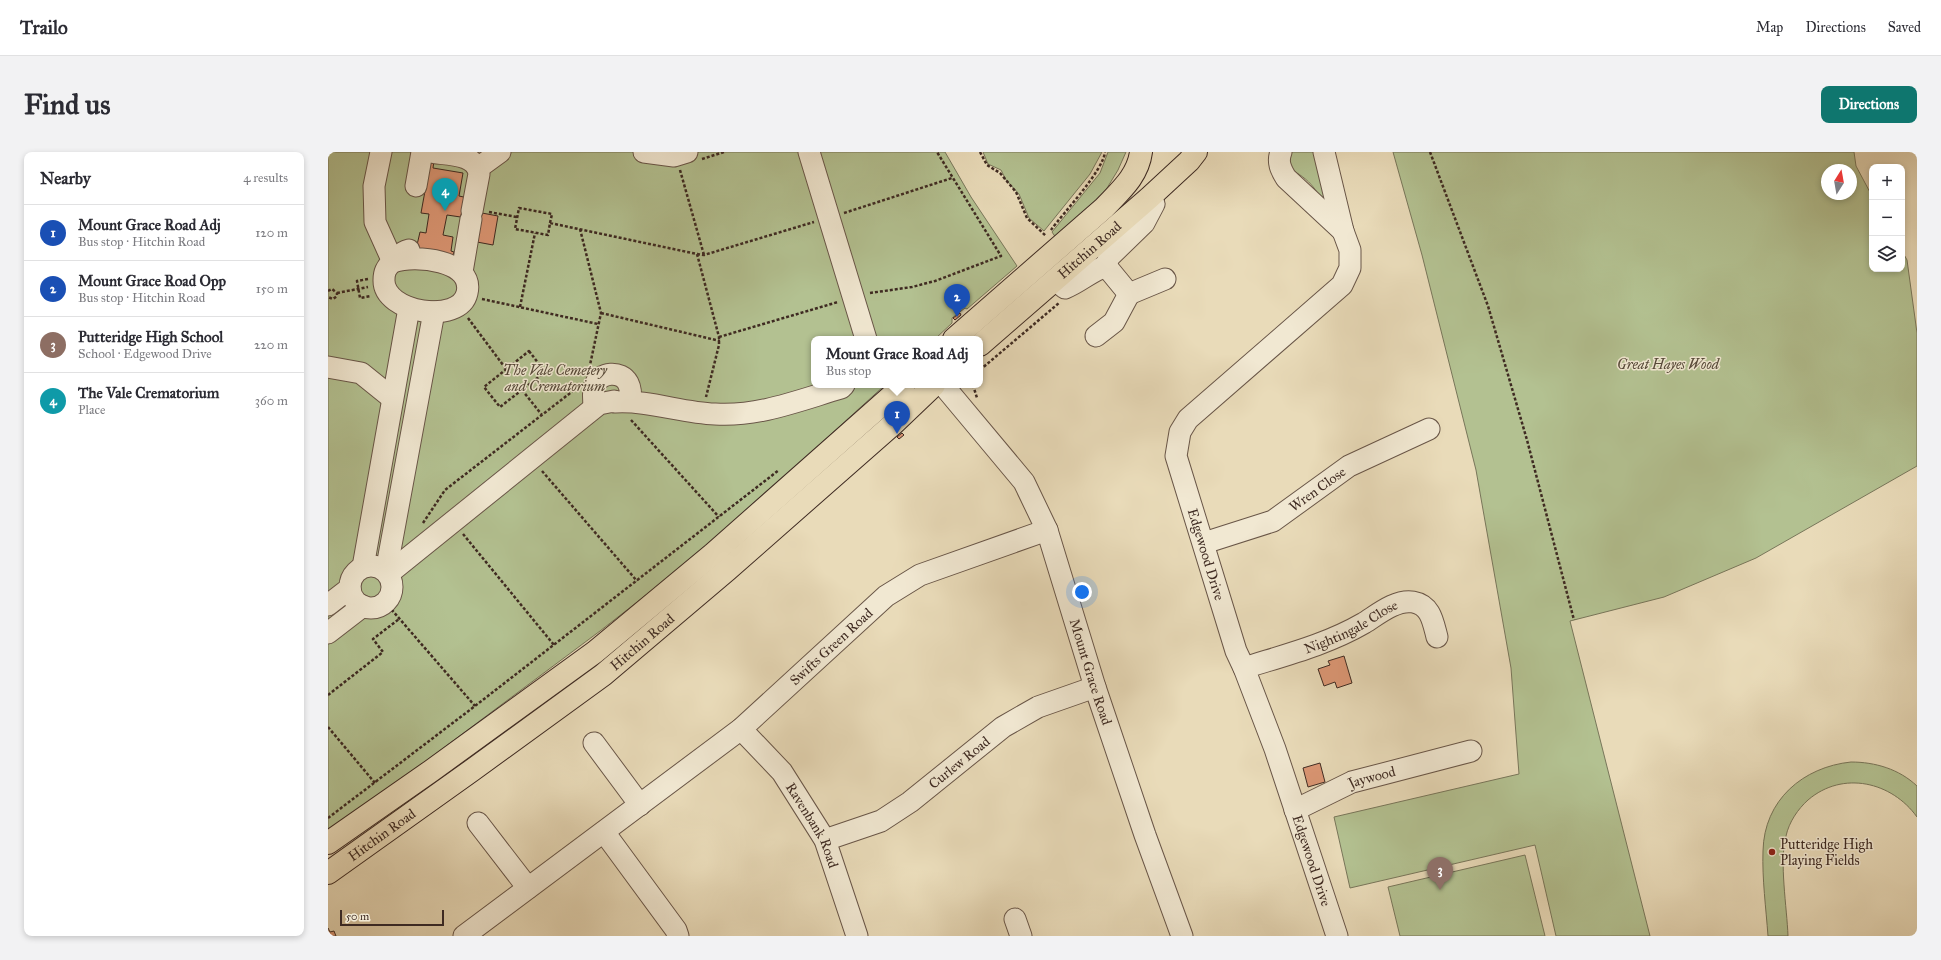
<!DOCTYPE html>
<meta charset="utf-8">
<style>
body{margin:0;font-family:"IM FELL Great Primer",serif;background:#f2f2f3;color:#2b2b33}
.controls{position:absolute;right:12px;top:12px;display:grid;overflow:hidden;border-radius:8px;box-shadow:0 2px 6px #0003}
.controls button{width:36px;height:36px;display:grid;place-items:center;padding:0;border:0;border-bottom:1px solid #e1e1e2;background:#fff;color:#2b2b33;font:20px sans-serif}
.compass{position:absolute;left:1493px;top:12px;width:36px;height:36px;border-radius:50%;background:#fff;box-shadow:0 2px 6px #0003;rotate:11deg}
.scale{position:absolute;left:12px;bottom:10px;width:104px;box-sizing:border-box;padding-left:4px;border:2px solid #3e2a22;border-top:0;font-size:11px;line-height:14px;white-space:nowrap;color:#3e2a22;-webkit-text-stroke:3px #f1e8d2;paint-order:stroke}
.you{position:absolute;left:754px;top:440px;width:14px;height:14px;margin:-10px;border:3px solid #fff;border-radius:50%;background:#1a73e8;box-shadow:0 0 0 6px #1a73e833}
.badge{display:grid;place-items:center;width:26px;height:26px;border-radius:50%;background:#0f766e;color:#fff;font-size:13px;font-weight:700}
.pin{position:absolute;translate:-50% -33px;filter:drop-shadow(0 1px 2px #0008)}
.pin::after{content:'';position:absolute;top:21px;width:14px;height:12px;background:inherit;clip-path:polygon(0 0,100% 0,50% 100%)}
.popup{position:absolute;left:483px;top:184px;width:172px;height:52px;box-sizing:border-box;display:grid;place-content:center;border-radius:8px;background:#fff;filter:drop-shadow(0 1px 3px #0005);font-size:13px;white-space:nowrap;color:#7c7c81}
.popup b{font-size:15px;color:#2b2b33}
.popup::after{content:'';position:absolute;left:50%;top:100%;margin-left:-8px;border:8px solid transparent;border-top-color:#fff}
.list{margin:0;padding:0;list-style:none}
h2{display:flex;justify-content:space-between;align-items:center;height:52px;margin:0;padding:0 16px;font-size:17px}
h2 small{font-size:13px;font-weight:400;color:#7c7c81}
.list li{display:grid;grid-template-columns:26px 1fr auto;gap:12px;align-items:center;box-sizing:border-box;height:56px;padding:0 16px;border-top:1px solid #e1e1e2}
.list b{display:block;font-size:15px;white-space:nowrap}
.list p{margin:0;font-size:13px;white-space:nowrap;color:#7c7c81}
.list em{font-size:13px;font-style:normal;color:#7c7c81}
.icon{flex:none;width:22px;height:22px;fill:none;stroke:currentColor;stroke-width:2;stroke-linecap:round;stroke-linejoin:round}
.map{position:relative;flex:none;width:1589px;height:784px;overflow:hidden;border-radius:8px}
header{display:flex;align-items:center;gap:24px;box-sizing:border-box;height:56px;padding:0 20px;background:#fff;border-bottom:1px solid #e1e1e2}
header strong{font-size:19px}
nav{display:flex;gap:22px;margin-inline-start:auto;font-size:14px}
.intro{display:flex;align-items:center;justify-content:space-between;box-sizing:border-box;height:96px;padding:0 24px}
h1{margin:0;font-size:28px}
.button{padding:10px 18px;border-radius:8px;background:#0f766e;color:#fff;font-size:14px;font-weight:700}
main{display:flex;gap:24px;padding:0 24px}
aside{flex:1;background:#fff;border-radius:8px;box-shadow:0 2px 6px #0003}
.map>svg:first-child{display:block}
</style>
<header>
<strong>Trailo</strong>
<nav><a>Map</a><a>Directions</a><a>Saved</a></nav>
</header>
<div class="intro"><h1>Find us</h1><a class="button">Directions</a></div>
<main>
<aside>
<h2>Nearby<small>4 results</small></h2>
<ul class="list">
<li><span class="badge" style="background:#1a4fb4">1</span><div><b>Mount Grace Road Adj</b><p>Bus stop · Hitchin Road</p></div><em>120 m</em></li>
<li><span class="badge" style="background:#1a4fb4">2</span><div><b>Mount Grace Road Opp</b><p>Bus stop · Hitchin Road</p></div><em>150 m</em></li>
<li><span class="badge" style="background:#8d6e63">3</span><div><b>Putteridge High School</b><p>School · Edgewood Drive</p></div><em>220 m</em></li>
<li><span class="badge" style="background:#0f9aa8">4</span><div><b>The Vale Crematorium</b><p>Place</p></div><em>360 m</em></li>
</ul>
</aside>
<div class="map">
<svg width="1589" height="784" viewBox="0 0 1589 784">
<rect width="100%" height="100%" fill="#e9dbb9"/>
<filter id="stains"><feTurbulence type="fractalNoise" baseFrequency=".005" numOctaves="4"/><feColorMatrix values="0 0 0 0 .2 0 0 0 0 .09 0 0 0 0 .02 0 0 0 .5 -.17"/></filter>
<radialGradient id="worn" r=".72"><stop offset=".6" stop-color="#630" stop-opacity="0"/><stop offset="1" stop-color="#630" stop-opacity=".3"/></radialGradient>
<path fill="#b3c191" stroke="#78765a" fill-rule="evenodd" d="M0,0H617L643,45L689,114L639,157L637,156L624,166V171L607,187H486V233H557L377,397L272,479L70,630L0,680Z
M655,0H774L762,22L716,79L701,66L691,42L678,28L673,18L660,12Z
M780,0H798L790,18L776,41L728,86L724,80L772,21Z
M961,0H989L1002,62C989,39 984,28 960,16Z
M1065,0H1526L1528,14L1544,44V117H1574V99L1579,108L1589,181V314L1428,406L1336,445L1242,469L1322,784H1228L1207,693L1022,736L1006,665L1191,622L1183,516L1148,318L1094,103ZM1499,18H1523V42H1499Z
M1523,610C1547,610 1571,617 1589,634V665C1564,630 1515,618 1480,648C1470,657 1461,670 1458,684C1451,709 1459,756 1460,784H1440C1438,756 1434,727 1435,699C1436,648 1475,615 1523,610Z
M1197,703L1217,784H1072L1060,735Z"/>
<path fill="#de9876" stroke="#3e2a22" d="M96,8L106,9L105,16L135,21L131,44L140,46L138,58L170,64L165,93L149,90L153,68L119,63L115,83L125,85L123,99L126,100L122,110L91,102L89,93L92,80L98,81L101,62L93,61L97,39L91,37Z
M632,161L633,163L627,168L625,166Z
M574,281L576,283L571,287L569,285Z
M1016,504L1024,531L1009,536L1007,530L996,534L990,517L1002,513L1000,509Z
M992,611L997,630L980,635L975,616Z
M0,776L2,780L6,779L8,784H0Z"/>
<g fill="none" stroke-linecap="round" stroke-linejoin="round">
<g stroke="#695648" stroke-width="23">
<g id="minor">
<path d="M53,0L46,34L47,70L65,110"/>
<path d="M102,0C118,3 149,1 151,22L144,59"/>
<path d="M316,0L346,4L359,0"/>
<path d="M481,0L538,187"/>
<path d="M953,0C949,10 953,18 958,26L1015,79"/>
<path id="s1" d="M996,0L1015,79L1022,98V116L1014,133L860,267L852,280L848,304L908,499L916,516L947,597L1009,784"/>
<path d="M150,16L172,0"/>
<path d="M88,34L94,0"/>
<path d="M821,46L826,52L816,71L781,105L778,114L801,142L837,127"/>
<path d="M65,110C86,102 147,108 139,141C132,173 55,161 56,128C56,120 58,116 64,110C70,105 72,100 81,98"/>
<path d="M134,120L143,67"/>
<path d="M727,128L737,136C752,130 763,119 778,114"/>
<path d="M768,184L786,170L801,142"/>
<path d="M0,215L33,221L64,246"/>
<path id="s2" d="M615,233L696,330L719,378L767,535L817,683L854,784"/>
<path d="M266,255C266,249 264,239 267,233C272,220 293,218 300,231C303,237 303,243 302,249"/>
<path id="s3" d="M876,391L945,369L1021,314L1101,277"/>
<circle cx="43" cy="435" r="21"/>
<path d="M35,415L81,156"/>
<path d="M58,420L106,160"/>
<path d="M60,422L271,252L286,249L287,250C321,248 354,261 387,262C430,265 472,248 513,236L516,233"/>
<path d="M0,453L22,436"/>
<path d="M0,481L35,454"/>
<path id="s4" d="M916,516C957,503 998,493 1036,471C1049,463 1068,447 1085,450C1103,453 1105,470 1109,485"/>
<path id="s5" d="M413,577L454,620L497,688L529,784"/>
<path d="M266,591L312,653"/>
<path id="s6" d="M967,658L1024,630L1143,599"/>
<path d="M150,671L200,736"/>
<path d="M276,680L348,778L350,784"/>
<path id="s7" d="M497,688L553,669L582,650L675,575L710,555L767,535"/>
<path d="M687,767L693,784"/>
<path id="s8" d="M136,784L413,577L558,444L592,423L719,378"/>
</g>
</g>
<g stroke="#3e2a22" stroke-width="24">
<g id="major">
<path d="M626,187L776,56C792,39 810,24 813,0"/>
<path id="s9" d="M652,193L821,46L861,9L868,0"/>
<path d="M0,691L103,619L267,500L385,402L576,233"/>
<path id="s10" d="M0,721L143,619L275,523L399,418L564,273L606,233"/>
</g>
</g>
<path stroke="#3e2a22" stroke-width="2.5" stroke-dasharray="3 2" stroke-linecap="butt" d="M652,0L659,13L672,21L688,40L699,66L718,84
M1102,0L1160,154L1199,288L1246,468
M374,7L396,0
M352,18L376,103
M161,60L189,65
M516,61L624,26
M222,71L224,62L191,56L187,77L220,83L222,71L369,102L391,185V193L378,245
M252,77L273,161L262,213
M723,78C736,60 775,19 777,0
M369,102L376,103L486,70
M40,127L29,129L32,146L43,144
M0,139L4,137L9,141V144L5,147L0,145
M9,141L40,135
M542,141L584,135L607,129L673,104L609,0
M154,147L270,172
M192,155L207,81
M273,161L392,189
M140,166L178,217
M391,185L510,150
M201,199L217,220L172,255L156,235Z
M652,218L731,151
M645,233L649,246
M194,238L214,263
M303,268L391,365
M214,319L309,429
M95,371L117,338L250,235
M135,382L226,493
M57,450L147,554
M0,543L55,500L45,487L71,467
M0,575L47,631
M0,666L147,554L451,318"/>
<use href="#minor" stroke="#f1e8d2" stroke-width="21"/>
<use href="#major" stroke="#e9dbb9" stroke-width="22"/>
</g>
<circle fill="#8f2418" stroke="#f1e8d2" stroke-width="1.5" cx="1444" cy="700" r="4"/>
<g text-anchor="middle" stroke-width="3" stroke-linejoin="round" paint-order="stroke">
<g font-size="14" fill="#3e2a22" stroke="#f1e8d2">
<text dy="5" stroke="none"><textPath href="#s9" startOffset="145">Hitchin Road</textPath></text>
<text dy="5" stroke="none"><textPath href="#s3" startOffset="127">Wren Close</textPath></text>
<text dy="5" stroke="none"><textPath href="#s1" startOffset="485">Edgewood Drive</textPath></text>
<text dy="5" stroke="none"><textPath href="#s4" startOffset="115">Nightingale Close</textPath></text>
<text dy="5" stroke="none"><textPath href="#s10" startOffset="390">Hitchin Road</textPath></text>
<text dy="5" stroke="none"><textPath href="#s8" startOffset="468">Swifts Green Road</textPath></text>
<text dy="5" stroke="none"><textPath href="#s2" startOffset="328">Mount Grace Road</textPath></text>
<text dy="5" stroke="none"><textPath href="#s7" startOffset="157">Curlew Road</textPath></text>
<text dy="5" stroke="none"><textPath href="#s6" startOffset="84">Jaywood</textPath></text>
<text dy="5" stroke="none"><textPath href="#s5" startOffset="121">Ravenbank Road</textPath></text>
<text dy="5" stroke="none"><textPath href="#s10" startOffset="66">Hitchin Road</textPath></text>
<text dy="5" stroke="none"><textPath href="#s1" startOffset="809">Edgewood Drive</textPath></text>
</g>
<g font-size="14" font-style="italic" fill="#554838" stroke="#f1e8d2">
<text x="1340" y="217">Great Hayes Wood</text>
<text x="227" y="223">The Vale Cemetery<tspan x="227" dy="16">and Crematorium</tspan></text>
</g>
<g font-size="14" fill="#3e2a22" stroke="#f1e8d2" text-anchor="start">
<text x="1452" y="697">Putteridge High<tspan x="1452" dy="16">Playing Fields</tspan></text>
</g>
</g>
<rect width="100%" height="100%" filter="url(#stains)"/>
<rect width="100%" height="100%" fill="url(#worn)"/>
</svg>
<div class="controls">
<button>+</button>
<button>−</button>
<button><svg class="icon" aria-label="layers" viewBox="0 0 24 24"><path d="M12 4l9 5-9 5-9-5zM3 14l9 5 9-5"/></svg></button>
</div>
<svg class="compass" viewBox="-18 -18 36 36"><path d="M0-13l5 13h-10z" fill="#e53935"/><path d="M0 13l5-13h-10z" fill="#7c7c81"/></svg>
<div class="scale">50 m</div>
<div class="you"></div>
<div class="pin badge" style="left:569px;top:282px;background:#1a4fb4">1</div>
<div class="popup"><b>Mount Grace Road Adj</b>Bus stop</div>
<div class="pin badge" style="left:629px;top:165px;background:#1a4fb4">2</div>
<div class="pin badge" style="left:1112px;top:738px;background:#8d6e63">3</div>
<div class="pin badge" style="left:117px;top:59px;background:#0f9aa8">4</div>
</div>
</main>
